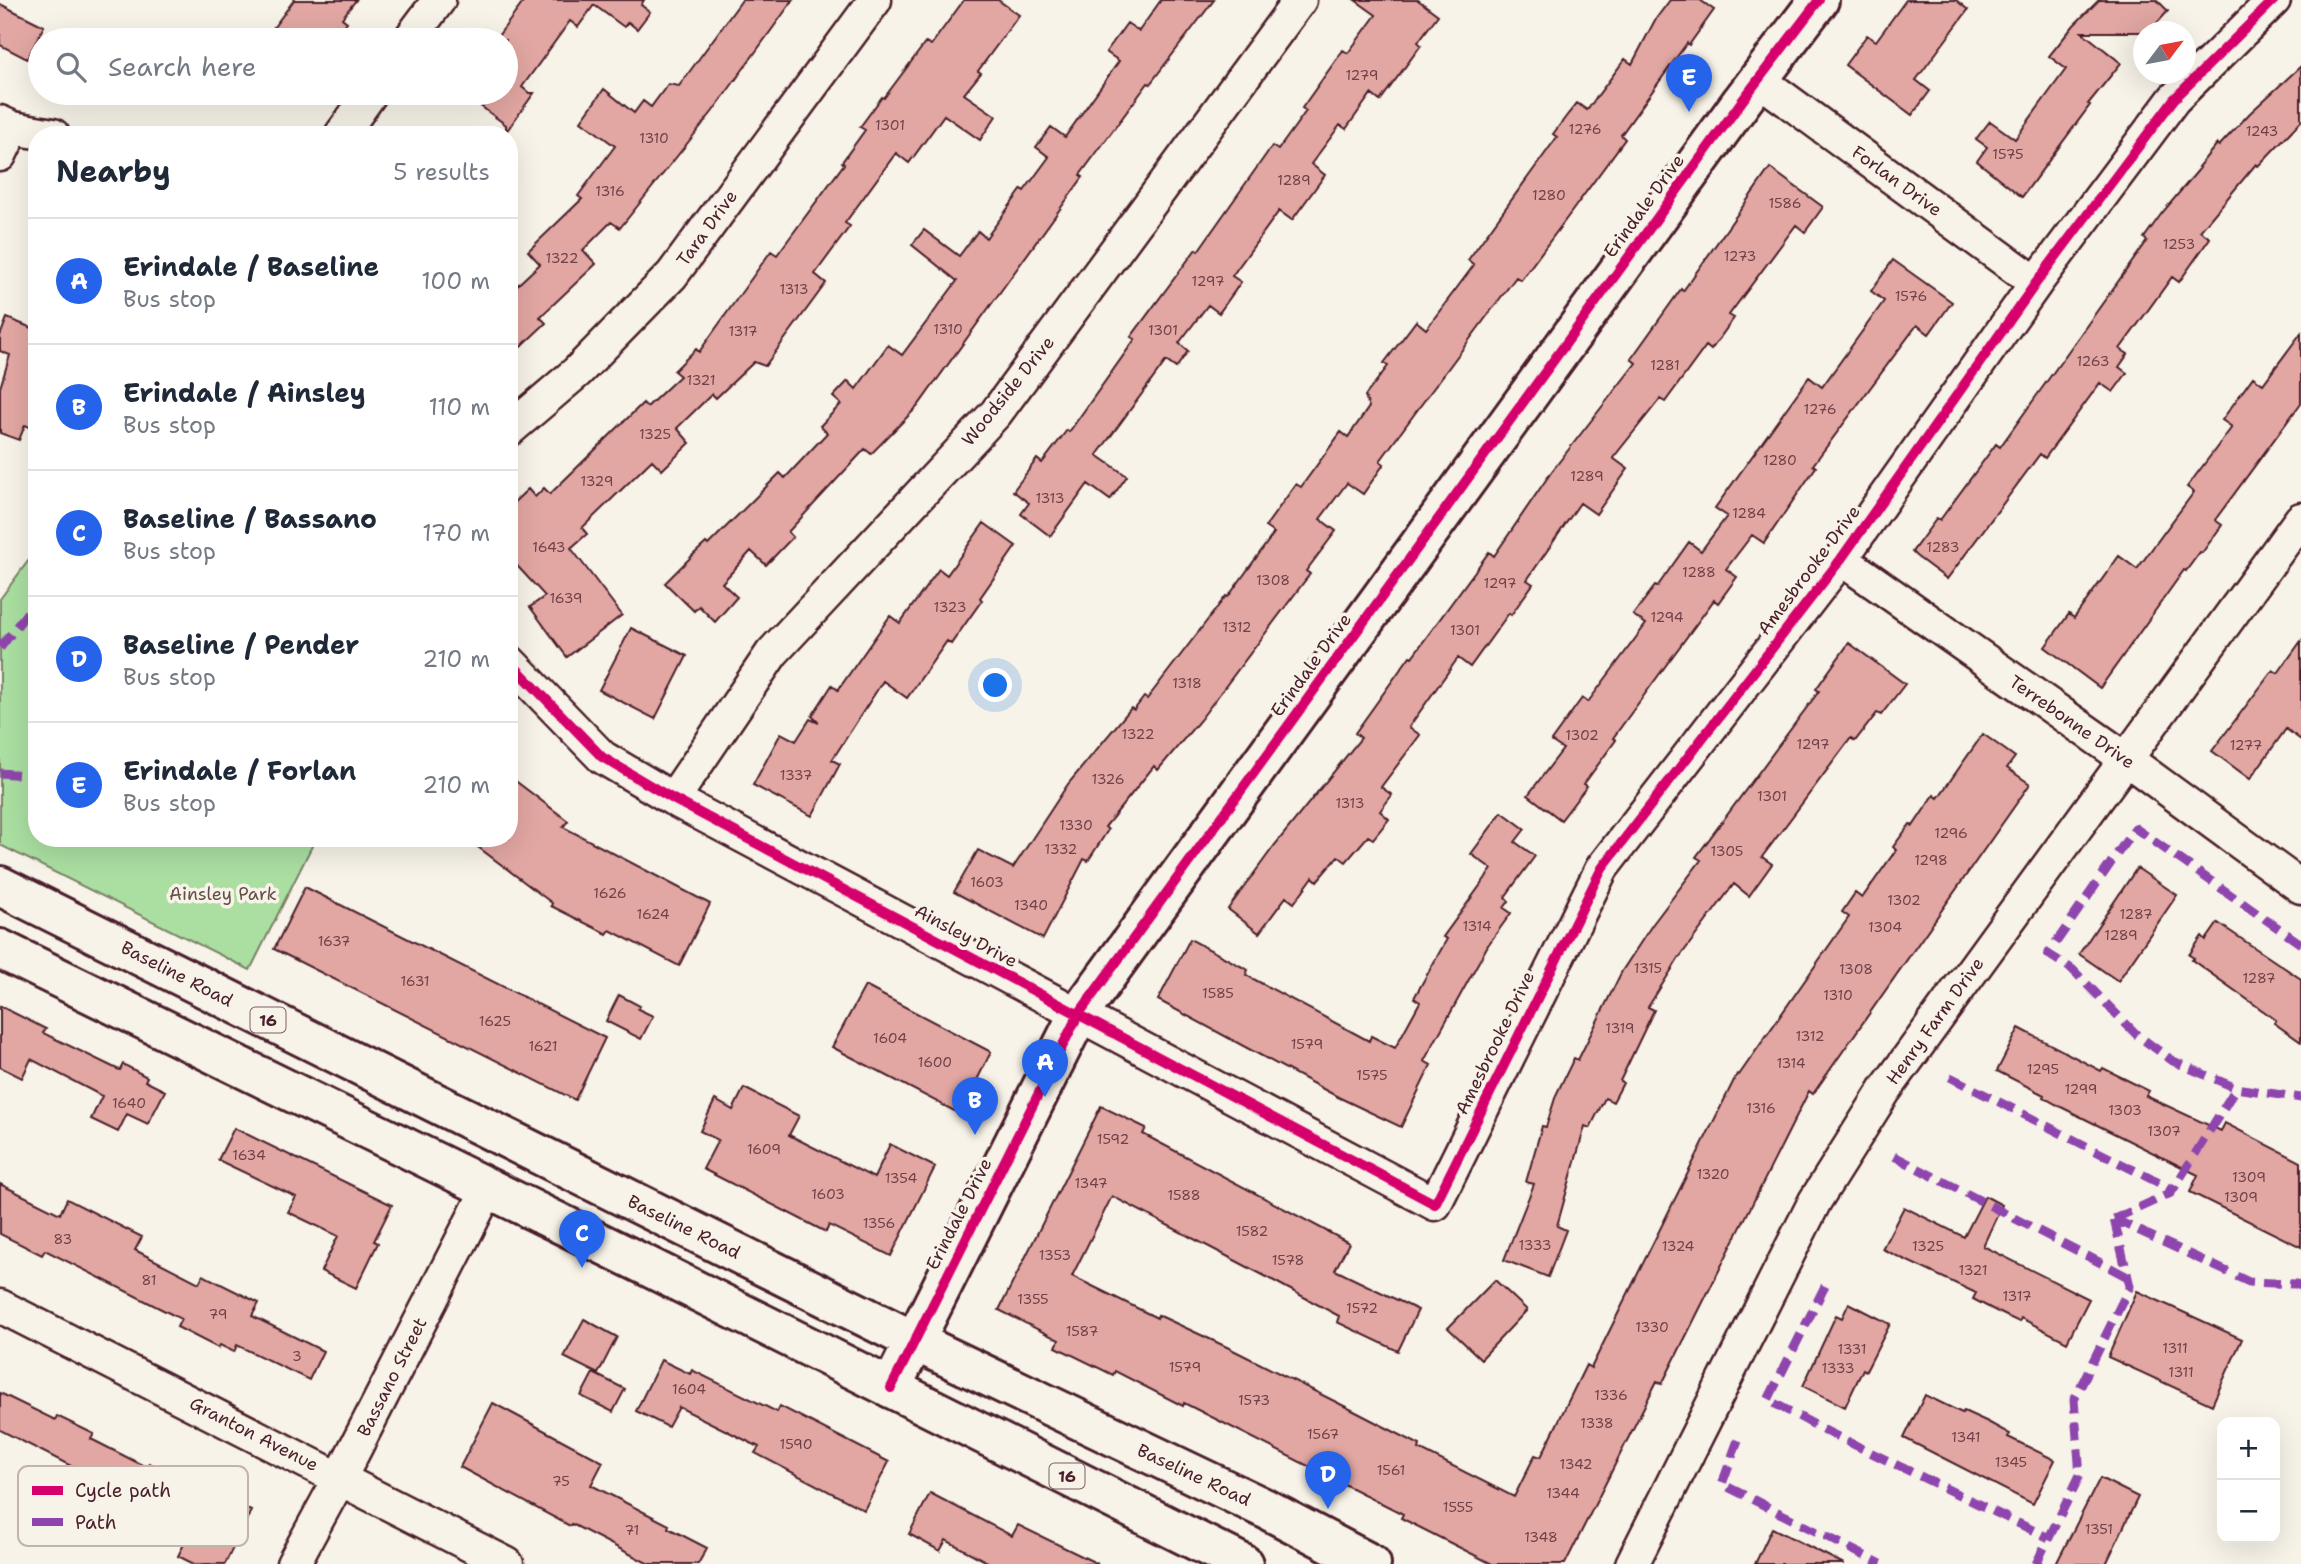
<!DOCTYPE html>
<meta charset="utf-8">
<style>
body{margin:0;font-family:"Shantell Sans",sans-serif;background:#f6f6f7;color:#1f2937}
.controls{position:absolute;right:21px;bottom:21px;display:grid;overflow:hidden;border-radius:14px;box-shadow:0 7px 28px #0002}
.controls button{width:63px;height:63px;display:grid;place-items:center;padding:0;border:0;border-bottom:2px solid #e0e1e3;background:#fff;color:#1f2937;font:35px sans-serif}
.compass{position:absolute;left:2133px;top:21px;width:63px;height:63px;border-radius:50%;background:#fff;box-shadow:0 7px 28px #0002;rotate:58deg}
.you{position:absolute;left:996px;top:686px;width:24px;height:24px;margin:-18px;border:5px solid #fff;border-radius:50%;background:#1a73e8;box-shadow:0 0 0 10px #1a73e833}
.badge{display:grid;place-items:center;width:46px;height:46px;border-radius:50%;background:#2563eb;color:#fff;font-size:23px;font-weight:700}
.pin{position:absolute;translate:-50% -58px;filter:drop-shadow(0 2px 4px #0008)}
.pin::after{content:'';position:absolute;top:37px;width:24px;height:21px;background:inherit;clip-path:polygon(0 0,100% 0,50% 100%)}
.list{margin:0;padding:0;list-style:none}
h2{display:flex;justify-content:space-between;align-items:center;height:91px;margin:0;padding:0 28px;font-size:30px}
h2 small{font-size:23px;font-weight:400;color:#747a83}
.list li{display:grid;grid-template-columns:46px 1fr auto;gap:21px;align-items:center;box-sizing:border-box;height:126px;padding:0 28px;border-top:2px solid #e0e1e3}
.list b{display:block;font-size:26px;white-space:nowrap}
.list p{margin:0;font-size:23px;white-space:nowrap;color:#747a83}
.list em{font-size:23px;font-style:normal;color:#747a83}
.icon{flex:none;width:38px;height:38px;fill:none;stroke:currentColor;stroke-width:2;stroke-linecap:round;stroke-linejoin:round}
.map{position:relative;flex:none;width:2301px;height:1564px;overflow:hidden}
.search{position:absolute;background:#fff;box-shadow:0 7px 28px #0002;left:28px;top:28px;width:490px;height:77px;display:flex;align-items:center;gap:18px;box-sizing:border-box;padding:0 24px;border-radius:38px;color:#747a83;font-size:26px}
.panel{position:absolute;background:#fff;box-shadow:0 7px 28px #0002;left:28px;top:126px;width:490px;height:721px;border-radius:28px}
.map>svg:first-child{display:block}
</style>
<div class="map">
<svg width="2301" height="1564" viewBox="0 0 2301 1564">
<rect width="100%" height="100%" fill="#f7f3e8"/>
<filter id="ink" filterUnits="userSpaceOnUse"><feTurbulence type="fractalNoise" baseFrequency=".0143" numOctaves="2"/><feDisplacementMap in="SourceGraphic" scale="14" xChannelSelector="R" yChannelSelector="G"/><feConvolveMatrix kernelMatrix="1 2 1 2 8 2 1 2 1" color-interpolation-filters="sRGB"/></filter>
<g filter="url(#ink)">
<path fill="#aadfa1" stroke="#7a7f66" stroke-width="2" d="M37,549V838H311L315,840L250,970L0,845V599Z"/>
<path fill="#e2a7a2" stroke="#4a1f2b" stroke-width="2" d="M294,0H356L342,18L347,22L333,40H284L271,31Z
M525,0H644L641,5L650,12L637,29L628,22L624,27L594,5L578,27L570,21L522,87L529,93H534L506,132V125L463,93H506V40H495Z
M742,0H793L713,111L620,228L611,222L583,250L596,264L540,317L546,323L509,358V293L540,264L528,251L582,199L578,196L615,146L581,121L604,89L634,113L643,101L651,107L668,84L679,86Z
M964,0H998L1019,15L978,71L981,73L964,94L996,116L980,140L944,115L909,163L896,153L845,223L850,226L815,274L826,283L765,366L754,362L716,398L712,394L677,428L690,443L662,470L652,460L582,528L587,534L571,548L622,615L567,657L530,607L545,596L509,557V507L528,489L535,497L544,488L550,494L643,403L647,407L680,376L674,371L696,349L699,352L771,251L777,255L844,164L842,162L865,130L860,127L882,97L884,98L926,42L931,45Z
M1161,0H1214L1150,84L1148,83L1080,175L1083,177L918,406L871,454L865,449L788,532L793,537L766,565L751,551L722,583L737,597L715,622L699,606L694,611L665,583L693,555L706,543L708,545L780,473L785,478L827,433L820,426L841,404L833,397L848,381L856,389L888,345L902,355L957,281L912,245L924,230L959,256L978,231L986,238L1022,189L1024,191L1049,157L1036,147L1051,127L1065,137L1119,61L1106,52L1127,23L1139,31Z
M1355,0H1418L1438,15L1418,42L1421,45L1380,101L1371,94L1346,129L1340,125L1311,164L1325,175L1292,220L1279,211L1232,276L1241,282L1219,313L1208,305L1179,343L1188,351L1176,368L1166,361L1097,455L1127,476L1110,500L1088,484L1050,536L1021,514L1029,503L1013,491L1037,459L1042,463L1067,430L1069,432L1135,339L1131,337L1196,249L1198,251L1272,146L1278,150L1306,111L1302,108L1343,50L1348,53L1376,15Z
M1670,0H1700L1714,10L1689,45L1687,43L1621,135L1625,139L1561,226L1521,280L1516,277L1421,405L1380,461L1384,464L1363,494L1347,483L1320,519L1336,531L1306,571L1310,574L1200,720L1158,770L1154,766L1105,827L1108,830L1088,861L1084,859L1043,939L954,892L978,850L1013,868L1068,784L1131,708L1134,710L1144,697L1147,699L1226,596L1228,597L1274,533L1265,527L1296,484L1301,487L1341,432L1348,437L1369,407L1365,396L1388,366L1384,363L1416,321L1426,329L1474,265L1468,260L1557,137L1553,134L1568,114L1577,103L1587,110L1625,59L1632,64L1655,20Z
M1906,0H1956L1968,10L1916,80L1930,91L1912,115L1845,65L1867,35L1876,41Z
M2099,0H2157L2168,11L2149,32H2082L2121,63L2088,104L2090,105L2022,197L1977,161L1987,147L1976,139L1990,121L2015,139L2066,69L2049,56L2074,25Z
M0,4L44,26L27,59L0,45Z
M2301,66V121L2258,166L2256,164L2200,231L2210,238L2179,282L2172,277L2120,349L2128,354L2119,367L2127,373L2113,392L2100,383L2045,458L2040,454L1947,579L1916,556L1912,552L1937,518L1940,520L1996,444L2000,447L2147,241L2144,238L2162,213L2200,168L2198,167L2217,144L2219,146L2250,113Z
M1770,168L1823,207L1805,232L1796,225L1729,315L1734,318L1711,350L1706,346L1665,402L1660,399L1613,458L1628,469L1596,514L1580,503L1527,580L1533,584L1511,615L1509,613L1470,667L1458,658L1409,727L1420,735L1381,787L1392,795L1380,811L1389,819L1373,839L1368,836L1346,862L1338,856L1317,881L1313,877L1294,903L1286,897L1259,933L1228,909L1274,846L1361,738L1355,733L1410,656L1412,657L1489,552L1494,556L1552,471L1636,363L1631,359L1681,289L1683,291Z
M1893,260L1952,302L1929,334L1917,325L1813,465L1816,467L1764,543L1752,535L1726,569L1737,577L1718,603L1714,600L1661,672L1613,738L1616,740L1584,784L1587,786L1561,820L1528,795L1563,749L1551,741L1582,698L1588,702L1646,624L1633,615L1655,586L1657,587L1689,542L1701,551L1727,516L1715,508L1809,377L1822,387L1884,301L1871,291Z
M7,318L37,330V430L25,425L19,440L0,433V388L10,355L0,351V336Z
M2301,333V403L2215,520L2222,525L2202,553L2200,552L2186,571L2184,570L2100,688L2045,647L2069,614L2074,618L2119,556L2137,569L2194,492L2187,487L2232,427L2222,420L2253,377L2263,384Z
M984,523L1016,546L980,598L982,600L951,644L947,641L907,698L883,681L832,760L840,764L812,816L753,785L781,733L796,741L810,719L819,723L812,716L832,685L838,690L890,616L900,623L939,569L947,575Z
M631,628L687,656L655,719L599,690Z
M2301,641V740L2286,729L2250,779L2212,751L2273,670L2278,673Z
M1849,643L1905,684L1881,715L1877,713L1855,741L1851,738L1762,857L1772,864L1749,896L1734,884L1679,958L1648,1007L1654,1010L1620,1081L1623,1083L1613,1102L1605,1098L1590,1128L1585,1126L1557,1226L1566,1230L1548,1277L1504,1260L1534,1184L1526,1182L1542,1126L1546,1127L1556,1095L1574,1058L1578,1060L1622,971L1652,925L1701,860L1696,857L1819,691L1816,689Z
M1983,734L2015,757L2007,768L2030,784L1813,1094L1809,1091L1662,1384L1657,1381L1565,1564H1492L1401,1518L1403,1514L1184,1403L1183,1406L1115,1371L1113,1375L1056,1347L1059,1340L999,1310L1101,1106L1146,1128L1143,1134L1349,1243L1335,1270L1418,1310L1398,1351L1337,1322L1339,1316L1263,1275L1112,1196L1072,1276L1157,1318L1158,1315L1229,1348L1352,1410L1420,1445L1419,1449L1514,1497L1535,1455L1541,1457L1586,1365L1591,1368L1737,1074L1739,1075L1849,917L1842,912L1855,893L1862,898L1896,850L1893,847L1910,824L1913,826L1934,795L1938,798Z
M509,776L568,821L563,827L710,904L679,966L610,930L607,934L551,906L552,903L466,838H509Z
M1502,812L1525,829L1515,842L1535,856L1505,897L1509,901L1504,908L1511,913L1488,945L1424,1061L1431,1065L1401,1127L1338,1097L1158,1000L1190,939L1248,970L1246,975L1369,1041L1371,1036L1395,1048L1420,1002L1414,998L1447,939L1443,937L1492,869L1471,854Z
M2137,868L2177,895L2118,981L2079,954Z
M305,887L605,1038L575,1100L274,949Z
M2218,923L2301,979V1042L2274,1023L2276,1020L2192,960L2194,958L2189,955L2202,936L2206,940Z
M865,986L991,1052L960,1114L832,1047Z
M619,995L640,1006L638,1009L653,1016L641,1039L606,1021Z
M0,1006L46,1029L43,1033L117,1069L120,1070L123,1064L147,1077L145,1081L165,1091L148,1124L127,1114L118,1132L91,1119L102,1096L31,1059L22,1078L0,1067Z
M2019,1028L2101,1071L2103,1068L2149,1091L2146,1096L2221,1131L2225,1123L2301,1162V1247L2190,1192L2198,1175L2061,1107L2043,1097L2044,1095L1997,1071Z
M744,1088L799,1116L789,1135L874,1178L890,1144L935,1167L891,1256L829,1225L826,1232L703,1169L718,1140L700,1131L715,1100L733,1110Z
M234,1128L392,1205L374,1241L378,1243L356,1288L321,1271L338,1236L288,1212L296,1197L218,1160Z
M0,1184L60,1214L67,1199L142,1237L135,1250L199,1283L203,1275L259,1303L252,1316L323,1351L309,1380L237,1345L234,1352L220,1345L218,1348L177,1327L181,1319L45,1250L42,1255L0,1234Z
M1985,1196L2002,1205L1983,1246L2089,1299L2067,1342L2021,1318L2019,1322L1996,1311L1973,1299L1976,1293L1882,1249L1904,1207L1964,1237Z
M1495,1280L1527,1310L1481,1359L1448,1328Z
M2137,1291L2242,1339L2212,1405L2108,1357Z
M1849,1303L1890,1324L1866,1371L1863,1369L1845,1407L1803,1386L1836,1315L1842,1318Z
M584,1319L617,1337L598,1374L564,1357Z
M661,1360L690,1374L692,1370L777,1412L780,1406L889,1462L864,1510L755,1453L759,1447L679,1407L668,1427L636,1411Z
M593,1373L625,1389L613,1412L581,1396Z
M0,1393L55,1420L57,1416L94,1434L91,1439L146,1467L149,1463L209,1494L211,1491L251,1511L225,1564H194L178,1556L191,1530L99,1483L96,1489L69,1475L73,1467L0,1430Z
M1925,1395L1962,1413L1964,1411L1988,1422L2010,1434L2008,1437L2055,1460L2033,1504L1904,1438Z
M493,1403L603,1462L591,1485L669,1525L668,1528L707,1548L698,1564H649L572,1524L570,1526L460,1467Z
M2100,1478L2138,1497L2106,1564H2056Z
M930,1493L1012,1536L1018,1525L1098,1564H991L946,1540L940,1551L909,1534Z
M1772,1528L1844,1564H1755Z"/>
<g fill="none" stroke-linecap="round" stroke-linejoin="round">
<g stroke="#4a1f2b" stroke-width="37">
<path id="street" d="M409,40L439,0
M1758,79L2036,283
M0,122L13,128L53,135
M341,135L371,93
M0,155L13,128
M509,430L577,372L672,275L875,0
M1841,559L2126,759L2301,887
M509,661L602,757L673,799L1435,1204L1602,868L1841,559L2036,283L2174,99L2274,0
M673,799L772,653L996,413L1300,0
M0,1306L507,1564
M293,1564L340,1478L488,1189
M1632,1564L1815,1201L1885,1090L2301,519"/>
</g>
<g stroke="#4a1f2b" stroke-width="44">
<path id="secondary" d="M891,1388L1078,1015L1742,101L1819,0"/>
</g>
<g stroke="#4a1f2b" stroke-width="44">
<path id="primary" d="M0,886L916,1342L1266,1509L1371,1564
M0,949L639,1262L1243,1564"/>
</g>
<use href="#street" stroke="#f7f3e8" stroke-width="32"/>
<use href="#secondary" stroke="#f7f3e8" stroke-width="38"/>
<use href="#primary" stroke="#f7f3e8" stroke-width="38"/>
<path stroke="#8e44ad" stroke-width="9" stroke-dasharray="18 9" stroke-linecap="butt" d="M0,648L37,600
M0,773L37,776
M2301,944L2135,828L2048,954L2072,969L2137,1035L2173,1061L2236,1088L2301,1098
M1950,1077L2173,1190
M1894,1156L2128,1277
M2114,1219L2249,1282L2296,1284L2301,1286
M2114,1219L2171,1193L2236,1088
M1825,1286L1768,1400L1828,1432L2049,1538
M1738,1440L1722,1484L1881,1564
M2036,1564L2080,1475L2074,1400L2130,1286L2114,1219"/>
<g stroke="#f7f3e8" stroke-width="15">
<path id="cycleway" d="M509,661L602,757L673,799L1435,1204L1602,868L1841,559L2036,283L2174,99L2274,0
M891,1388L1078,1015L1742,101L1819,0"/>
</g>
<use href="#cycleway" stroke="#d6006c" stroke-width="10"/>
</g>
</g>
<g text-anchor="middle" stroke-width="7" stroke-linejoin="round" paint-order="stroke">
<g font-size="14" fill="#704149">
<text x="1362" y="80">1279</text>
<text x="890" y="130">1301</text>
<text x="1585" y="134">1276</text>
<text x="2262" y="136">1243</text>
<text x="654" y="143">1310</text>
<text x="2008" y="159">1575</text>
<text x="1294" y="185">1289</text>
<text x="610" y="196">1316</text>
<text x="1549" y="200">1280</text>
<text x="1785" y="208">1586</text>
<text x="2179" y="249">1253</text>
<text x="1740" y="261">1273</text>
<text x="562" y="263">1322</text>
<text x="1208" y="286">1297</text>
<text x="794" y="294">1313</text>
<text x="1911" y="301">1576</text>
<text x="948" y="334">1310</text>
<text x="1163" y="335">1301</text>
<text x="743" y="336">1317</text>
<text x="2093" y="366">1263</text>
<text x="1665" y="370">1281</text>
<text x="701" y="385">1321</text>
<text x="1820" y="414">1276</text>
<text x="655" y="439">1325</text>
<text x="1780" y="465">1280</text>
<text x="1587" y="481">1289</text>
<text x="597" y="486">1329</text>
<text x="1050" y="503">1313</text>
<text x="1749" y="518">1284</text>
<text x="549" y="552">1643</text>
<text x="1943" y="552">1283</text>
<text x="1699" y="577">1288</text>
<text x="1273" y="585">1308</text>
<text x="1500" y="588">1297</text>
<text x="566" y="603">1639</text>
<text x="950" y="612">1323</text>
<text x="1667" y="622">1294</text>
<text x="1237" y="632">1312</text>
<text x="1465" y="635">1301</text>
<text x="1187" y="688">1318</text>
<text x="1138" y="739">1322</text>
<text x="1582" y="740">1302</text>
<text x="1813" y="749">1297</text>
<text x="2246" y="750">1277</text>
<text x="796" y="780">1337</text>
<text x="1108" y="784">1326</text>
<text x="1772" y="801">1301</text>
<text x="1350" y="808">1313</text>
<text x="1076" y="830">1330</text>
<text x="1951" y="838">1296</text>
<text x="1061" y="854">1332</text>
<text x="1727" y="856">1305</text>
<text x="1931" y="865">1298</text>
<text x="987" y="887">1603</text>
<text x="610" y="898">1626</text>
<text x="1904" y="905">1302</text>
<text x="1031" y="910">1340</text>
<text x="653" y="919">1624</text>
<text x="2136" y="919">1287</text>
<text x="1477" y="931">1314</text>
<text x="1885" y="932">1304</text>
<text x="2121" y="940">1289</text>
<text x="334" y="946">1637</text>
<text x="1648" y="973">1315</text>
<text x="1856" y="974">1308</text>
<text x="2259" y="983">1287</text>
<text x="415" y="986">1631</text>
<text x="1218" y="998">1585</text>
<text x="1838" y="1000">1310</text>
<text x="495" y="1026">1625</text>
<text x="1620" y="1033">1319</text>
<text x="1810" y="1041">1312</text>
<text x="890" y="1043">1604</text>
<text x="1307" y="1049">1579</text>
<text x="543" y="1051">1621</text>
<text x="935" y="1067">1600</text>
<text x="1791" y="1068">1314</text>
<text x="2043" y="1074">1295</text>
<text x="1372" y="1080">1575</text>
<text x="2081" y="1094">1299</text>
<text x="129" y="1108">1640</text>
<text x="1761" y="1113">1316</text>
<text x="2125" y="1115">1303</text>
<text x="2164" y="1136">1307</text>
<text x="1113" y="1144">1592</text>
<text x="764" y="1154">1609</text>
<text x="249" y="1160">1634</text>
<text x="1713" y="1179">1320</text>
<text x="2249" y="1182">1309</text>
<text x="901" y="1183">1354</text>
<text x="1091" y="1188">1347</text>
<text x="828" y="1199">1603</text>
<text x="1184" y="1200">1588</text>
<text x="2241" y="1202">1309</text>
<text x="879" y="1228">1356</text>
<text x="1252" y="1236">1582</text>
<text x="63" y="1244">83</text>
<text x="1535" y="1250">1333</text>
<text x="1678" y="1251">1324</text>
<text x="1928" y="1251">1325</text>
<text x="1055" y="1260">1353</text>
<text x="1288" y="1265">1578</text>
<text x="1973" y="1275">1321</text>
<text x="149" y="1285">81</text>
<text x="2017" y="1301">1317</text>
<text x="1033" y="1304">1355</text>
<text x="1362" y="1313">1572</text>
<text x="218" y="1319">79</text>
<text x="1652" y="1332">1330</text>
<text x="1082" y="1336">1587</text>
<text x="2175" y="1353">1311</text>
<text x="1852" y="1354">1331</text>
<text x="297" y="1361">3</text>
<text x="1185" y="1372">1579</text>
<text x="1838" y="1373">1333</text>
<text x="2181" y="1377">1311</text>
<text x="689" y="1394">1604</text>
<text x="1611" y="1400">1336</text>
<text x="1254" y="1405">1573</text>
<text x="1597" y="1428">1338</text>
<text x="1323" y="1439">1567</text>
<text x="1966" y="1442">1341</text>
<text x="796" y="1449">1590</text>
<text x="2011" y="1467">1345</text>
<text x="1576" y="1469">1342</text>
<text x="1391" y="1475">1561</text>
<text x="561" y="1486">75</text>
<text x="1563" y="1498">1344</text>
<text x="1458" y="1512">1555</text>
<text x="2099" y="1534">1351</text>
<text x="632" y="1535">71</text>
<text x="1541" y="1542">1348</text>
</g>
<g fill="#f7f3e8" stroke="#7e5f64" stroke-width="2">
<rect x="250.5" y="1007.5" width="35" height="25" rx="5"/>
<rect x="1049.5" y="1463.5" width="35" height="25" rx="5"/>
</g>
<g font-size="16" font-weight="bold" fill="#4a1f2b">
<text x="268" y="1026">16</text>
<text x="1067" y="1482">16</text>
</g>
<g font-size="18" fill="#4a1f2b" stroke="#f7f3e8">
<text transform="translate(1897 181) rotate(36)" y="6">Forlan Drive</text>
<text transform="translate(1644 206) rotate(-54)" y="6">Erindale Drive</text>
<text transform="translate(707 228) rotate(-54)" y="6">Tara Drive</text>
<text transform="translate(1008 391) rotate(-51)" y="6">Woodside Drive</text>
<text transform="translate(1809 570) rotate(-53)" y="6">Amesbrooke Drive</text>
<text transform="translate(1311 665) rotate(-54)" y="6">Erindale Drive</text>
<text transform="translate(2072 722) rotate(35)" y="6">Terrebonne Drive</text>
<text transform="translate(966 936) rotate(28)" y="6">Ainsley Drive</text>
<text transform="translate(177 974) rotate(27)" y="6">Baseline Road</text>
<text transform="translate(1935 1021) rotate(-54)" y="6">Henry Farm Drive</text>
<text transform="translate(1495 1043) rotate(-64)" y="6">Amesbrooke Drive</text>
<text transform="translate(959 1214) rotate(-63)" y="6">Erindale Drive</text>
<text transform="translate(684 1227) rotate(26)" y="6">Baseline Road</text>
<text transform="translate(392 1377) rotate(-63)" y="6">Bassano Street</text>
<text transform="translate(254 1434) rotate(27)" y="6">Granton Avenue</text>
<text transform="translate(1194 1475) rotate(25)" y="6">Baseline Road</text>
</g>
<g font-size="18" fill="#624f48" stroke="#f7f3e8">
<text x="223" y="900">Ainsley Park</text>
</g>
</g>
<rect x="18" y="1466" width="230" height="80" rx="10" fill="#f7f3e8" stroke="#c3b3af" stroke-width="2"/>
<rect x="32" y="1486" width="31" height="9" fill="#d6006c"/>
<rect x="32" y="1518" width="31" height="8" fill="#8e44ad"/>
<g font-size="19" fill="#4a1f2b">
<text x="75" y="1497">Cycle path</text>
<text x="75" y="1529">Path</text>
</g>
</svg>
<div class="controls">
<button>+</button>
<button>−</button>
</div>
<svg class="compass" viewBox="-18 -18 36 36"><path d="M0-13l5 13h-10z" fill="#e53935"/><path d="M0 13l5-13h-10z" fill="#747a83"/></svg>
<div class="you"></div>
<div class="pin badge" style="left:1045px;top:1097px">A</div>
<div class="pin badge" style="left:975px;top:1135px">B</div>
<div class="pin badge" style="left:582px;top:1268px">C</div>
<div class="pin badge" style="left:1328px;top:1509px">D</div>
<div class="pin badge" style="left:1689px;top:112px">E</div>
<div class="search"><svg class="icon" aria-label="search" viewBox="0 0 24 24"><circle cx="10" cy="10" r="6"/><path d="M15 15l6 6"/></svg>Search here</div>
<section class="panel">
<h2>Nearby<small>5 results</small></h2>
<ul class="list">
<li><span class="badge">A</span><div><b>Erindale / Baseline</b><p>Bus stop</p></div><em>100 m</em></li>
<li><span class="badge">B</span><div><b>Erindale / Ainsley</b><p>Bus stop</p></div><em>110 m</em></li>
<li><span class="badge">C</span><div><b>Baseline / Bassano</b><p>Bus stop</p></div><em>170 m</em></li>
<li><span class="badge">D</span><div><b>Baseline / Pender</b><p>Bus stop</p></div><em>210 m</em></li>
<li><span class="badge">E</span><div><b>Erindale / Forlan</b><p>Bus stop</p></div><em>210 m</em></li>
</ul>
</section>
</div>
